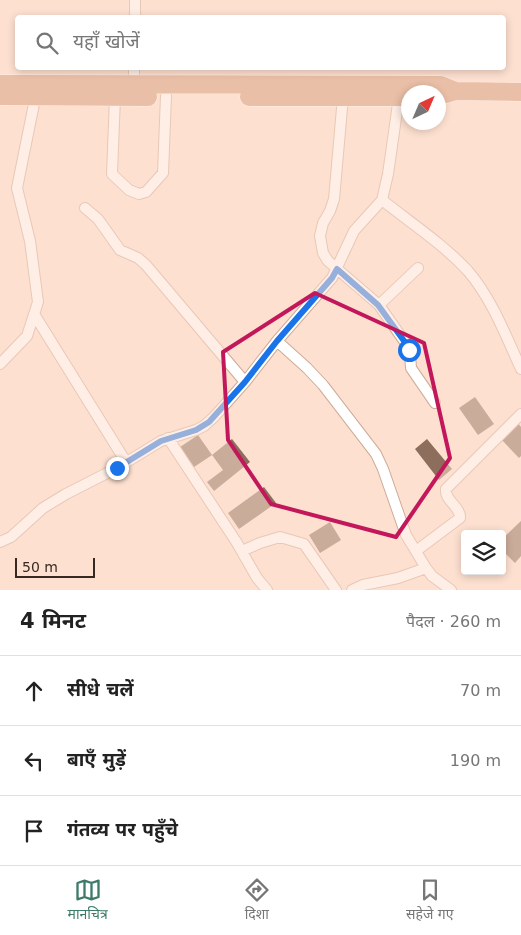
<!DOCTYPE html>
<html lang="hi">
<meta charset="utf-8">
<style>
body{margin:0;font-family:"DejaVu Sans","Noto Sans Devanagari",sans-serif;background:#f6f6f6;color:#222}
.controls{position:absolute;right:15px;bottom:15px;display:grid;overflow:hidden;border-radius:5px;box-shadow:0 2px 8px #0003}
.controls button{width:45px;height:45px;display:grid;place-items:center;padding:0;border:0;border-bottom:1px solid #e0e0e0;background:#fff;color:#222;font:25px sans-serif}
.compass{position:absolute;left:401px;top:85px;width:45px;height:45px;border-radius:50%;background:#fff;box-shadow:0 2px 8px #0003;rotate:44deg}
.scale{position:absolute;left:15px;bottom:12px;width:80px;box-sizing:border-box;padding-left:5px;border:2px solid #372922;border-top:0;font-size:14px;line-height:18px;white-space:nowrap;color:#372922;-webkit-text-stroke:4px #fde0d0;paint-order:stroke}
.stop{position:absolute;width:15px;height:15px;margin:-11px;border:4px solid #1a73e8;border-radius:50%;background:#fff}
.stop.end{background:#1a73e8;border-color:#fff;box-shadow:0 1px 5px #0008}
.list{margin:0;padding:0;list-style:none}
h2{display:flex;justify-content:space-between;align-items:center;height:65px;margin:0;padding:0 20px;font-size:21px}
h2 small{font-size:16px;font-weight:400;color:#767676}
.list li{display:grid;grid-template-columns:32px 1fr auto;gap:15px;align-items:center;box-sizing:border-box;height:70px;padding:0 20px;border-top:1px solid #e0e0e0}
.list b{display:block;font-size:19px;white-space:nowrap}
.list em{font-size:16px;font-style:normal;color:#767676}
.icon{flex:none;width:28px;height:28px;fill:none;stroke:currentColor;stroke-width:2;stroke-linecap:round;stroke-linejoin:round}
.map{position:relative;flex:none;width:521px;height:590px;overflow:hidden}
.search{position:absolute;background:#fff;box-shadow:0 2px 8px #0003;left:15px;right:15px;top:15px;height:55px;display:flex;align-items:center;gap:12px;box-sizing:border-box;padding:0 18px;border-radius:5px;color:#767676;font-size:19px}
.sheet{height:275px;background:#fff}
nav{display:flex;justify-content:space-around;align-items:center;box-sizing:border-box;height:70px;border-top:1px solid #e0e0e0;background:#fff;font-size:14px;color:#767676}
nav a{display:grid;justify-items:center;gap:2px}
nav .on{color:#3d7b68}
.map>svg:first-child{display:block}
</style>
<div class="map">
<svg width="521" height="590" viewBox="0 0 521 590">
<rect width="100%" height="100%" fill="#fde0d0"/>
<path fill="#8d6d5c" d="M475,397L494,424L478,435L459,408Z
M518,423L521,427V456L519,458L501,439Z
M198,435L212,455L194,467L180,447Z
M232,439L250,462L214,491L207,482L223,470L212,455Z
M427,439L452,469L439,480L415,449Z
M264,487L276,503L239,529L228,513Z
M521,521V556L515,563L502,550V539Z
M330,522L341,540L320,553L309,535Z"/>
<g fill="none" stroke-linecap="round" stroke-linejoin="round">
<g stroke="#ceab98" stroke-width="12">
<path id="minor" d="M135,18V0
M134,84V68
M115,97L112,174L129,190L139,194L146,192L163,173L166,96
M343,97L334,199L330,211L323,223L320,236L323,253L328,261L379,305L407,345L410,354L411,368L435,403
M382,200C411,223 443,244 468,271C492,299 506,336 521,369
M85,208L98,219L120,250L138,258L146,265L245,382
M379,305L418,268
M34,314L126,462
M277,341L307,368L323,385L376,454L383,469L406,535L426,568L432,576L451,590
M0,364L27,336L38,302L30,241L17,188L36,94
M168,438L237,543L257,578L267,590
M0,542L11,537L43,508L66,494L117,468L161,441L196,430L204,426L214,417L245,382L277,341L332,278L354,231L382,200L388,174L399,97
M242,551L260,543L280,537L304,544L336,590
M416,551L460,518C461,507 444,500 446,489L521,414
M352,590L363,585L398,578L426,568"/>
</g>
<g stroke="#fff" stroke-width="19">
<path id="trunk" d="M0,84L441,85L456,91
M446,94L456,91L521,92
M0,96L148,97
M249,97H406"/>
</g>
<use href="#minor" stroke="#fff" stroke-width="10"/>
<use href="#trunk" stroke="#d29776" stroke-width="18"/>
</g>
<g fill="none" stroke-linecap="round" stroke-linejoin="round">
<path stroke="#1a73e8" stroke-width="6" d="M117,468L161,441L196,430L209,422L245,382L277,341L332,278L337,269L378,305L407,345L409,350"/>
</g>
<path d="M0 0H521V590H0ZM315,293L424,343L450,458L396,537L271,504L228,440L223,352Z" fill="#fde0d0" fill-opacity=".55" fill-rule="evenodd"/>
<path fill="none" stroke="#c2185b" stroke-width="4" stroke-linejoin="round" d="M315,293L424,343L450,458L396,537L271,504L228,440L223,352Z"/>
</svg>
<div class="controls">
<button><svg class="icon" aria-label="layers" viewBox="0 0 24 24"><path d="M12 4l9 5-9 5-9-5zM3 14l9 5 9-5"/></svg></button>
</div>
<svg class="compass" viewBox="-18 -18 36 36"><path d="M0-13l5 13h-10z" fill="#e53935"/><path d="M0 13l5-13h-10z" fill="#767676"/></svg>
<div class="scale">50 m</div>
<div class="stop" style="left:409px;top:350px"></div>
<div class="stop end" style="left:117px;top:468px"></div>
<div class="search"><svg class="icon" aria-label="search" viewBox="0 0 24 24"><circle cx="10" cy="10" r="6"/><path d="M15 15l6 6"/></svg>यहाँ खोजें</div>
</div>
<section class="sheet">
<h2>4 मिनट<small>पैदल · 260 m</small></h2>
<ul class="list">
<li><svg class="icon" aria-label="ahead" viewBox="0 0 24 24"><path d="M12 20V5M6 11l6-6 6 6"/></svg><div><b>सीधे चलें</b></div><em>70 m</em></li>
<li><svg class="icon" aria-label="left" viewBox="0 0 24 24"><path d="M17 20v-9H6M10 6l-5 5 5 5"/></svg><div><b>बाएँ मुड़ें</b></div><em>190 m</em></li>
<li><svg class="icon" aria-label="arrive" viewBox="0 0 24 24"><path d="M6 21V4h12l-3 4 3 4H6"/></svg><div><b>गंतव्य पर पहुँचे</b></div></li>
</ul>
</section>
<nav>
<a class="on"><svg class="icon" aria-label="map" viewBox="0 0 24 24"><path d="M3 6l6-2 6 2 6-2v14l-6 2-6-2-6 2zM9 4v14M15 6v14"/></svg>मानचित्र</a>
<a><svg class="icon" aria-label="directions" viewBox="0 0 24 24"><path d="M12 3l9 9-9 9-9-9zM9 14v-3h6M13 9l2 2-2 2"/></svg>दिशा</a>
<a><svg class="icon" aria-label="saved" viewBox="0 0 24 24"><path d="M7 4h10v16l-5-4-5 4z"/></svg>सहेजे गए</a>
</nav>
